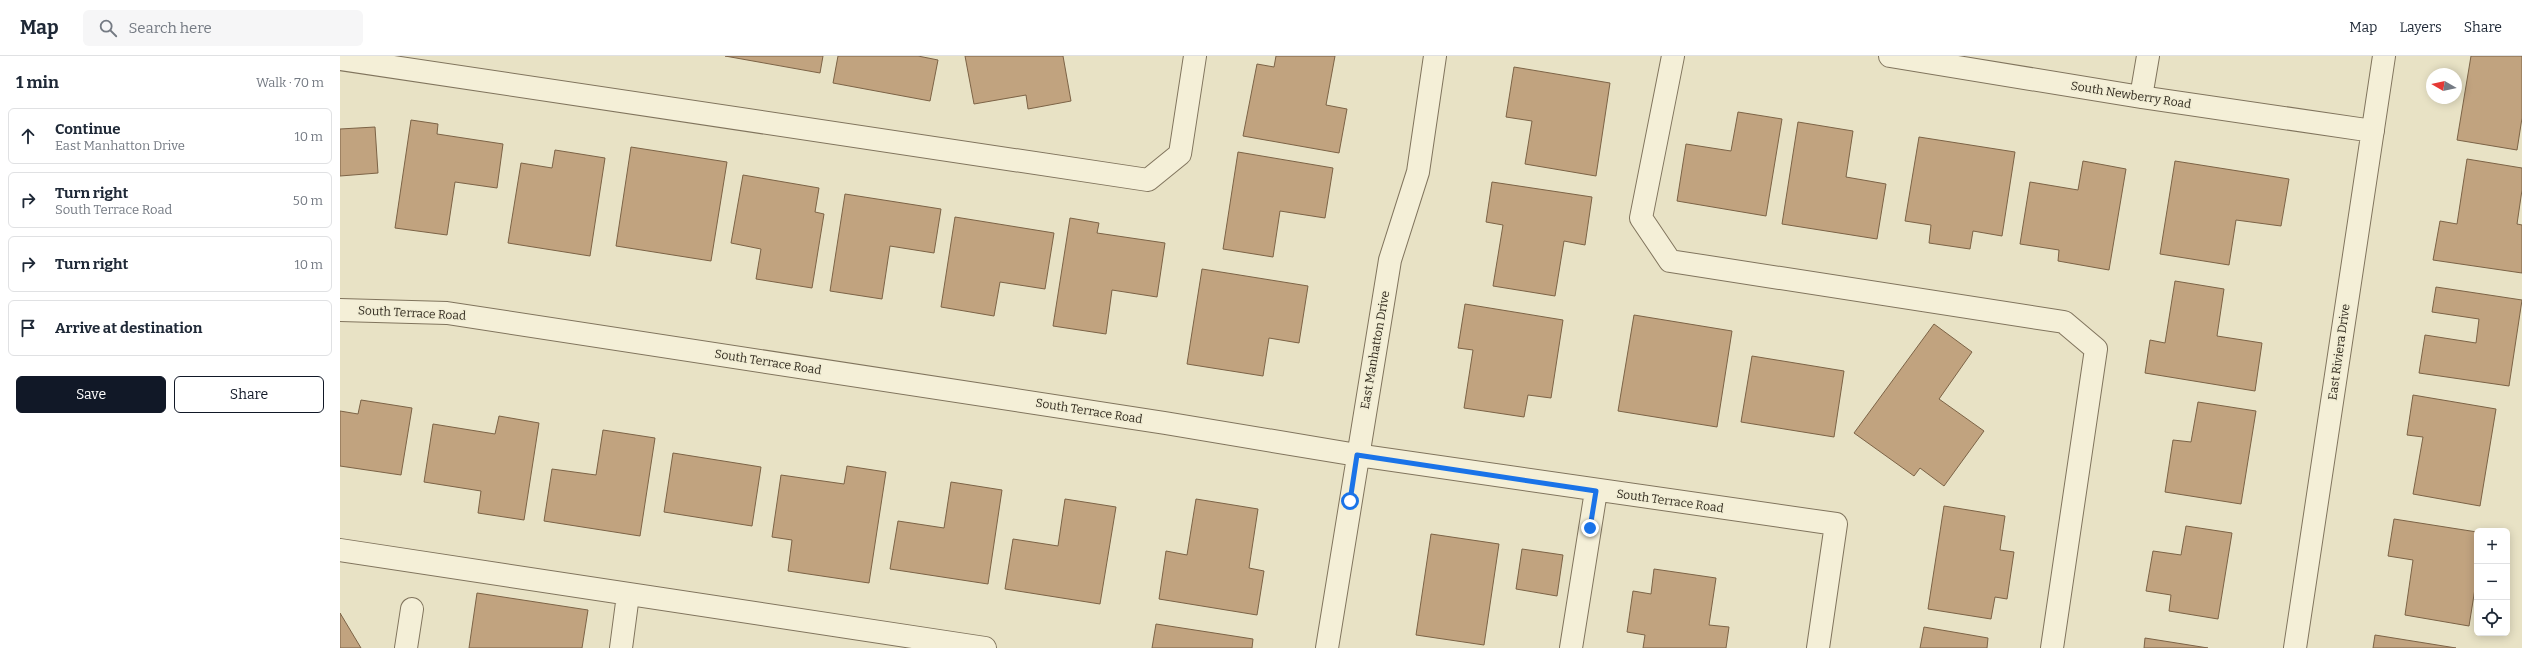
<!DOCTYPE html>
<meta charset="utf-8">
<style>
body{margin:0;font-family:Bitter,serif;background:#f6f6f7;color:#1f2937}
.controls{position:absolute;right:12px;bottom:12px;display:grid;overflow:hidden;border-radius:6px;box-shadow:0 2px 10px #0003}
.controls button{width:36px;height:36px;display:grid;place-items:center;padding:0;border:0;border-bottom:1px solid #e0e1e3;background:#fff;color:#1f2937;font:20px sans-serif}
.compass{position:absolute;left:2086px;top:12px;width:36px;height:36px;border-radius:50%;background:#fff;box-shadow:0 2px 10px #0003;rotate:279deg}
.stop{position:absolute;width:12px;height:12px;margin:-9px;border:3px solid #1a73e8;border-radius:50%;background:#fff}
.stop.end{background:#1a73e8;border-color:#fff;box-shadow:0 1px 4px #0008}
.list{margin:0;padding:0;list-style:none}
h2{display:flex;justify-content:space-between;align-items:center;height:52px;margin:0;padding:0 16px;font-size:17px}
h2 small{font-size:13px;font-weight:400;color:#747a83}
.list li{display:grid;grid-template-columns:26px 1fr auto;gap:12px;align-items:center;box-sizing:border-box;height:56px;margin:0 8px 8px;padding:0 8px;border:1px solid #e0e1e3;border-radius:6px}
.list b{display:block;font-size:15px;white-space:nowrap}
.list p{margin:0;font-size:13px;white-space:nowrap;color:#747a83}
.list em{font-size:13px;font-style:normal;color:#747a83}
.actions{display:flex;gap:8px;padding:12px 16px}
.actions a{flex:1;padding:9px 0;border:1px solid #111827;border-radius:6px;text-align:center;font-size:14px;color:#111827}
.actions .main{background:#111827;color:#fff}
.icon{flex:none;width:22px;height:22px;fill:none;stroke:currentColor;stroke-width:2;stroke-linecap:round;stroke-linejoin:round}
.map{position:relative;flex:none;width:2182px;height:592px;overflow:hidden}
header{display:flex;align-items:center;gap:24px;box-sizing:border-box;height:56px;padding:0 20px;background:#fff;border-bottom:1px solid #e0e1e3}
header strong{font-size:19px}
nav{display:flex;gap:22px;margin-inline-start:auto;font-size:14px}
.search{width:280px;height:36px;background:#f6f6f7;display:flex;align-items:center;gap:10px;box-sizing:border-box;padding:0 14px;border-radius:6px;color:#747a83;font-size:15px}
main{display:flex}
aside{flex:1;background:#fff}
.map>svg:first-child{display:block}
</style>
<header>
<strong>Map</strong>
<div class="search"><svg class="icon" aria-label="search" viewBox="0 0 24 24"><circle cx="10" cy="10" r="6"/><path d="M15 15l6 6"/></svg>Search here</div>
<nav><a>Map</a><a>Layers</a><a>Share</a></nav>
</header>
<main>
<aside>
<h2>1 min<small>Walk · 70 m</small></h2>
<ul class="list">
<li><svg class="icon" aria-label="ahead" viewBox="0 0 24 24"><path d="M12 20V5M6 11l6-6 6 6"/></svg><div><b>Continue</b><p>East Manhatton Drive</p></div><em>10 m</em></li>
<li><svg class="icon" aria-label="right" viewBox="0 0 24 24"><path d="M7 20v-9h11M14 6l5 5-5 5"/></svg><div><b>Turn right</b><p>South Terrace Road</p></div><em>50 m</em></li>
<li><svg class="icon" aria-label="right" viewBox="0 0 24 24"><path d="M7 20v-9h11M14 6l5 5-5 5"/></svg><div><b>Turn right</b></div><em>10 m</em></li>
<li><svg class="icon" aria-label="arrive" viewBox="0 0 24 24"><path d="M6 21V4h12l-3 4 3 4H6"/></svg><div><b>Arrive at destination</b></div></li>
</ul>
<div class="actions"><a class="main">Save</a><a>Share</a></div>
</aside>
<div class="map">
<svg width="2182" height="592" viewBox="0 0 2182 592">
<rect width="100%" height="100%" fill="#e8e2c5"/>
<path fill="#c1a37f" stroke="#7c6346" d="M385,0H483L480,17Z
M498,0H578L598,4L590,45L493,27Z
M625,0H723L731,45L688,53L686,39L634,48Z
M936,0H995L986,49L1007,53L999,97L903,80L917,8L934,11Z
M2131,0H2182V62L2177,94L2117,84Z
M1174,11L1270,27L1256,120L1185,108L1192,65L1166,61Z
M1398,56L1442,63L1426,160L1337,145L1346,88L1391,95Z
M71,64L98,68L97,78L163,88L157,132L115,126L107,179L55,172Z
M1458,66L1513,75L1506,121L1546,128L1537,183L1442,168Z
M35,71L38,117L0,120V73Z
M1579,81L1675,96L1662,180L1633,175L1630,193L1589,187L1591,169L1565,165Z
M291,91L387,106L371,205L276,190Z
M215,94L265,102L250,200L168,187L181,107L212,112Z
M898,96L993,112L985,162L940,155L933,201L883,193Z
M2127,103L2182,112V134L2177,168L2182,169V217L2093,204L2100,165L2117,168Z
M1743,105L1786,113L1769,214L1718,205L1719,194L1680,188L1690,126L1738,134Z
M1835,105L1949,123L1941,170L1896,164L1889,209L1820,198Z
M403,119L479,132L475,156L484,158L472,232L416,223L421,193L391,187Z
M1152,126L1252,141L1245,189L1224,185L1215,240L1153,230L1163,169L1146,166Z
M505,138L601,153L594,197L550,190L542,243L490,235Z
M615,161L714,177L705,233L660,226L654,260L601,251Z
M730,162L759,167L757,177L825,187L817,241L772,234L766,278L713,270Z
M862,213L968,230L959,287L929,282L923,320L847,308Z
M1835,225L1884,233L1877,280L1922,287L1915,335L1805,317L1810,284L1825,287Z
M2096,231L2182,244L2169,330L2079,317L2085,279L2136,287L2139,263L2092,256Z
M1125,248L1223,264L1211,342L1188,339L1184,361L1124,352L1133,294L1118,292Z
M1294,259L1392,275L1377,371L1278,355Z
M1594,268L1632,296L1599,343L1644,375L1604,430L1580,412L1574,420L1514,377Z
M1412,300L1504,315L1494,381L1401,366Z
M2073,339L2156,353L2140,450L2073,438L2083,381L2067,379Z
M21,344L72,352L61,419L0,410V355L18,358Z
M1858,346L1916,355L1901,448L1825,436L1833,384L1851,386Z
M159,360L199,367L184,464L138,457L141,435L84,426L93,368L155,378Z
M263,374L315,382L300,480L204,465L212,413L256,419Z
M333,397L421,411L412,470L324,456Z
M507,410L546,416L529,527L448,515L452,484L432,481L441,419L504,428Z
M611,426L662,434L648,528L550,513L558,465L604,472Z
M725,443L776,451L760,548L665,533L673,483L718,490Z
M856,443L918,453L909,512L924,515L917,559L819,543L826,495L847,499Z
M1604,450L1665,460L1660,494L1674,496L1667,543L1655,541L1651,563L1588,553Z
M2054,463L2137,476V520L2129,570L2065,559L2073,504L2048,500Z
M1846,470L1892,477L1878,563L1829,555L1831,539L1806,535L1813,495L1841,499Z
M1091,478L1159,488L1144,589L1076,579Z
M1182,493L1223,499L1217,540L1176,533Z
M1314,513L1376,522L1369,569L1389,571L1386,592H1303L1305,579L1287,576L1293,535L1311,538Z
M137,537L248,554L242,592H129Z
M0,557L21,592H0Z
M816,568L913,583L912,592H812Z
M1584,571L1648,582L1647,592H1580Z
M2035,579L2116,592H2033Z
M1805,582L1868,592H1804Z"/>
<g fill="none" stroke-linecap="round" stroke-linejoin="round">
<g stroke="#80745d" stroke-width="24">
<path id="minor" d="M1333,0L1301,162L1330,205L1724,266L1756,293L1712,592
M1550,0L1801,41L2033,75
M0,3L808,124L840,98L855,0
M1801,41L1808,0
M0,254L107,257L825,367L1017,399L1496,468L1478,592
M0,494L645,592
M66,592L72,553
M281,592L288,539
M987,592L1050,204L1078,116L1095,0
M1231,592L1256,435
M1955,592L2044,0"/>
</g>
<use href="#minor" stroke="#f4efd7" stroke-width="22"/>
</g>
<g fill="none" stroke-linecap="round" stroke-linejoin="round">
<path stroke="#1a73e8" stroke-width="5" d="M1010,445L1017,399L1256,435L1250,472"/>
</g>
<g text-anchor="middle" stroke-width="3" stroke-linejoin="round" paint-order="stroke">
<g font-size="12" fill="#322b1f" stroke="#f0ecd3">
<text transform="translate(1791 39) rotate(9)" y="4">South Newberry Road</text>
<text transform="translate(72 257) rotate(3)" y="4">South Terrace Road</text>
<text transform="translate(1035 294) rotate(-80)" y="4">East Manhatton Drive</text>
<text transform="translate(1999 296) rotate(-82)" y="4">East Riviera Drive</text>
<text transform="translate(428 306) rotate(9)" y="4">South Terrace Road</text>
<text transform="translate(749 355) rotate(9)" y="4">South Terrace Road</text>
<text transform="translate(1330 445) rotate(8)" y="4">South Terrace Road</text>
</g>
</g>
</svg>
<div class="controls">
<button>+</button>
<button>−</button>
<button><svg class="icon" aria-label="locate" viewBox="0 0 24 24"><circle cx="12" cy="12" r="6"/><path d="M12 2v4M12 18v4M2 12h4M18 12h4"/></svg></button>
</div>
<svg class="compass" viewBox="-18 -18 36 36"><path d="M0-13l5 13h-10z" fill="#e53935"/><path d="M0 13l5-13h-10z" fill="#747a83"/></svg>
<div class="stop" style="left:1010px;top:445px"></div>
<div class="stop end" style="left:1250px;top:472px"></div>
</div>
</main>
